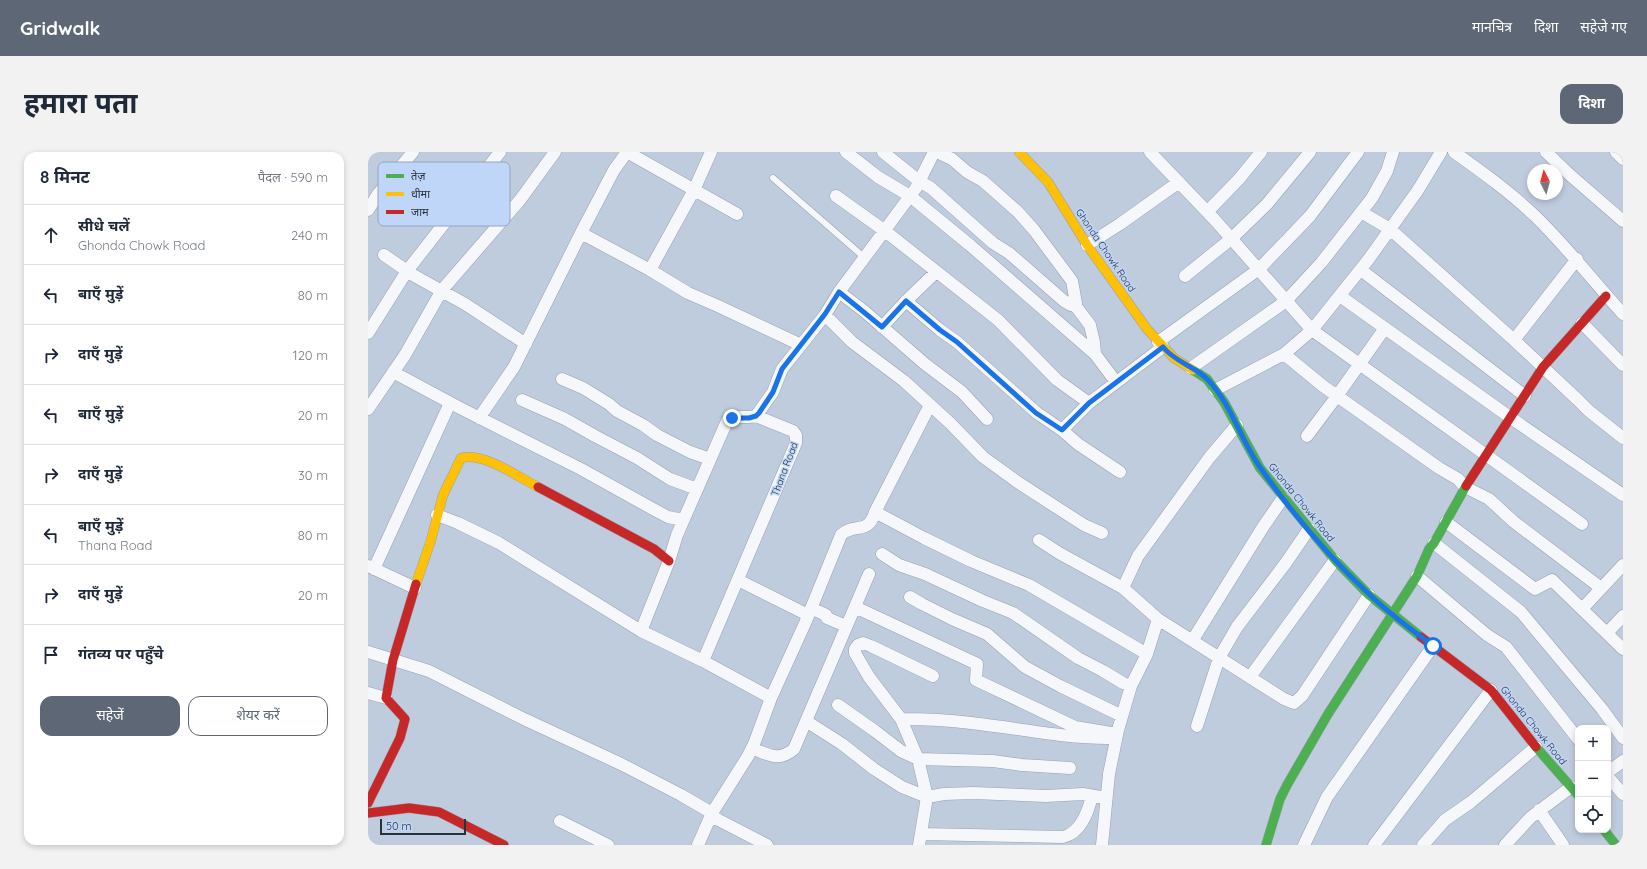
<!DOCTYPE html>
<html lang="hi">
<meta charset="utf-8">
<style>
body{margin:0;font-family:Quicksand,"Noto Sans Devanagari",sans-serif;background:#f2f2f3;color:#1f2937}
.controls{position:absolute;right:12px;bottom:12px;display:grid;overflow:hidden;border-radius:8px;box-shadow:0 2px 6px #0003}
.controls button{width:36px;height:36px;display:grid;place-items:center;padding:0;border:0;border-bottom:1px solid #e0e1e3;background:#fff;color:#1f2937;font:20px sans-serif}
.compass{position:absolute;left:1159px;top:12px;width:36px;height:36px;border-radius:50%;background:#fff;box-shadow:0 2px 6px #0003;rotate:354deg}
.scale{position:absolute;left:12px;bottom:10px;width:86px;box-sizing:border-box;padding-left:4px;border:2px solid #28313e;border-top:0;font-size:11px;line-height:14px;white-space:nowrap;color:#28313e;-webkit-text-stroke:3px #bfd6f8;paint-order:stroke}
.stop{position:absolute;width:12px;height:12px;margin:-9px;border:3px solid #1a73e8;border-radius:50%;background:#fff}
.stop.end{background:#1a73e8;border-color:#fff;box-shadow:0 1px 4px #0008}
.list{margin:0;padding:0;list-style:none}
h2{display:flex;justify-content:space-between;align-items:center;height:52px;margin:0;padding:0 16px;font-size:17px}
h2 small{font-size:13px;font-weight:400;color:#747a83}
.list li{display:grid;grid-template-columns:26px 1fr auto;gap:12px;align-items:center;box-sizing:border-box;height:60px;padding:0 16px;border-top:1px solid #e0e1e3}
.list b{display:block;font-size:15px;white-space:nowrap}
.list p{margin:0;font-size:13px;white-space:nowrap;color:#747a83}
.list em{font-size:13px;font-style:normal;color:#747a83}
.actions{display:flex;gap:8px;padding:12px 16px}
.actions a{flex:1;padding:9px 0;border:1px solid #5d6776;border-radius:12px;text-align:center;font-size:14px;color:#5d6776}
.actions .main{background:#5d6776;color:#fff}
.icon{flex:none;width:22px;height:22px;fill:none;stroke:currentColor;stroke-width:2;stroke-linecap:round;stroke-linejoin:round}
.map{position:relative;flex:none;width:1255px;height:693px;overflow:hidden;border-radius:12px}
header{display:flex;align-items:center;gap:24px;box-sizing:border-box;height:56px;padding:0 20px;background:#5d6776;color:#fff}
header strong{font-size:19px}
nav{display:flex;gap:22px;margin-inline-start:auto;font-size:14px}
.intro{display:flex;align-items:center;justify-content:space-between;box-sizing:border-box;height:96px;padding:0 24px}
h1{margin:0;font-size:28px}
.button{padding:10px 18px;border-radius:12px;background:#5d6776;color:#fff;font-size:14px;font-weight:700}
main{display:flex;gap:24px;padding:0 24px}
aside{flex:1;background:#fff;border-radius:12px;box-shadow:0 2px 6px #0003}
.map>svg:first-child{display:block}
</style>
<header>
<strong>Gridwalk</strong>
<nav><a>मानचित्र</a><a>दिशा</a><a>सहेजे गए</a></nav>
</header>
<div class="intro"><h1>हमारा पता</h1><a class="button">दिशा</a></div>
<main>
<aside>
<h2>8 मिनट<small>पैदल · 590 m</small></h2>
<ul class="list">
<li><svg class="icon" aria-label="ahead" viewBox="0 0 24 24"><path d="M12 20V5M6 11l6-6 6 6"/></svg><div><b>सीधे चलें</b><p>Ghonda Chowk Road</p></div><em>240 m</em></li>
<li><svg class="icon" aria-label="left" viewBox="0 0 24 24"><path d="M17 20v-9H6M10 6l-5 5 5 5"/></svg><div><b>बाएँ मुड़ें</b></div><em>80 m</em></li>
<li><svg class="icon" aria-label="right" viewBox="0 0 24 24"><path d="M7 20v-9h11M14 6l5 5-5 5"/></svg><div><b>दाएँ मुड़ें</b></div><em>120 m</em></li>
<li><svg class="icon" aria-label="left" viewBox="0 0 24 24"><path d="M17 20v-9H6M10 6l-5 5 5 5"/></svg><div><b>बाएँ मुड़ें</b></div><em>20 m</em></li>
<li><svg class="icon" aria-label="right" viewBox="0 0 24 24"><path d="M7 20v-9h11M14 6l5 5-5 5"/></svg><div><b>दाएँ मुड़ें</b></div><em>30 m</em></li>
<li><svg class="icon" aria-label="left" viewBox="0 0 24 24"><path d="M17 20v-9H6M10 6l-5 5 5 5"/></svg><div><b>बाएँ मुड़ें</b><p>Thana Road</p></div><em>80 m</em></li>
<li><svg class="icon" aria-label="right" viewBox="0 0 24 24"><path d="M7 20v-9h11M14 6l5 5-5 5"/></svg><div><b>दाएँ मुड़ें</b></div><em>20 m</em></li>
<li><svg class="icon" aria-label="arrive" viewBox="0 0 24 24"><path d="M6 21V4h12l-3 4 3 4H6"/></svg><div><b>गंतव्य पर पहुँचे</b></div></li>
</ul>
<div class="actions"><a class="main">सहेजें</a><a>शेयर करें</a></div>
</aside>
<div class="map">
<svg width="1255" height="693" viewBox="0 0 1255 693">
<rect width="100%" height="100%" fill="#bfccde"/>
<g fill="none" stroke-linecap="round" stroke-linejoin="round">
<g stroke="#97a1ae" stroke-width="7">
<path id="lane" d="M405,26L497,106"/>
</g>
<g stroke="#97a1ae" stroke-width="13">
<path id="street" d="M259,0L369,62
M478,0L510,25L542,44L603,94L727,202
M515,0L551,29L563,36L625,91L641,101L696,149L703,153L708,151L704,129L666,78L650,60L615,29L599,20L584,7L569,0
M782,0L846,67L944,178L1214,372
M1086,0C1114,20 1142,40 1167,64C1199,95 1226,130 1255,162
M1178,0L1202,23L1255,69
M1248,0L1255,7
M468,44L517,79L630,168L689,228L721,251
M0,58L10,42L45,0
M839,60L871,27L893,0
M993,60L1022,77L1146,188L1210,248L1221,259L1255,286
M213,81L282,118L320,141L350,154L433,193
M719,93L752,72L811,30
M16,103L45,123L97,152L158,192
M282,118L326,38L343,0
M993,118L1157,244
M817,124L863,87L899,52L942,0
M471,140L496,159L557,212L594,240L619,267
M972,144L1143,266L1255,343
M538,149L572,178L589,190L669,261L694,278L710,292L752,320
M706,152L722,173L726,190L727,202L748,230
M457,163L484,190L536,229L582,271L615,305L648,329L688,355L716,373L734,381
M1214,171L1255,213
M514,175L538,149L568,120
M0,181L39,119L132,0
M1146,188L1209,107
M790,190L891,117L942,64L990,0
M916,202L955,234L1071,316L1090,327L1097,335L1121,347L1146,370L1233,436
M823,216L918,149L953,111L1004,46L1019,19L1025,0
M25,220L92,256L213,317L285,357L300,365L315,368
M194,227L215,236L241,252L249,259L275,273L289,283L322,300L342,307
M847,238L916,202L944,178L1000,108L1050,38L1073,0
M154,248L197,267L227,284L269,306L302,327L329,337
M0,257L37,203L74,138L152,48L187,0
M388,264L405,240L414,217L457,163L471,140L548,36L566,0
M111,266L146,215L213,81L246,18L259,0
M694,278L721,251L795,195
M939,284L969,244L1017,176
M507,360L556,386L603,409L661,433L779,502
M69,363L90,371L131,391L273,479L335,509L403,546
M1078,370L1167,437L1184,428L1255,497
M671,388L691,401L755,436L790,467L916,547L926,551L934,544L1001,443
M1066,391L1153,460L1234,557L1255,586
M514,402L531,413L557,422L615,449L645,461L710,506L735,519L755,531L763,534
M0,414L47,436
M6,417L82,251
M1049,424L1119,483L1138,495L1210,587
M370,428L440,463
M755,436L770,404L841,306L869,273
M542,445L554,452L584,467L619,482L657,515L692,534L754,564
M487,455L609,512L608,528L707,575L749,582
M443,456L458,463L459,466L478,474
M1214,457L1255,413
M273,479L301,409L309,383L359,269C366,262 379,267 388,264
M1239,481L1255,464
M824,489L895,375L915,346
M0,500L61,519L156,567L253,612L313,643L344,661
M335,509L428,291V283L425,279L388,264
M565,524L503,494L495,491L490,493L487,497V501L501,525L533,567L550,607L559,645L576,642L605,641L678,644L715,642L738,646
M882,525L967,408
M0,541L18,546
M470,553L507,579L533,599L550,607L625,609L654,613L702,616
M533,567C556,567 580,568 603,571C649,576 694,586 740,586
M438,569L474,592L506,617L534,635L559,645L551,693
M829,574L851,506L869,475L917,412L941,377
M384,596C400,603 411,610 426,597L501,422
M1240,620L1255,609
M1240,625L1255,642
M1171,658L1195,693
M343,664L399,693
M192,669L240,693
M553,682L695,685C713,681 720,660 724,644
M330,693L344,661L380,604L386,592L403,546L438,469L473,383C486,370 500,384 507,360L562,253
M734,693L741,622L750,578L763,534L779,502L790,467
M936,693L959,645L1065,494
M1006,693L1123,538
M1055,693L1077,668L1103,650L1168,595
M1137,693L1163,665L1203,635"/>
</g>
<g stroke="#97a1ae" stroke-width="10">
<path id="fast" d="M825,218L839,227L856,250L892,316L967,408L1001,443L1053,485
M1168,595L1210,643
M1236,678L1248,693
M898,693L912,647L919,633L960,562L1049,424L1061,397L1066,391L1098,334"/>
</g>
<g stroke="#97a1ae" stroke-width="10">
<path id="slow" d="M651,0L680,30L719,93L779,177L806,206L825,218
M48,432L63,388L75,343L93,306C116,300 150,325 170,335"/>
</g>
<g stroke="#97a1ae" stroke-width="10">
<path id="jam" d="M1098,334L1175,215L1238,144
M170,335L286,397L301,409
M1053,485L1123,538L1168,595
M0,651L32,586L37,567L18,546L25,508L48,432
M0,661L41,656L71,660L136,693"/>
</g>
<use href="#lane" stroke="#f5f7fa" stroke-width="6"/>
<use href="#street" stroke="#f5f7fa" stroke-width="12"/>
<use href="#fast" stroke="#4caf50" stroke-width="9"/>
<use href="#slow" stroke="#ffc107" stroke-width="9"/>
<use href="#jam" stroke="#c62828" stroke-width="9"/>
</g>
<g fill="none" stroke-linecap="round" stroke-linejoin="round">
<path stroke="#1a73e8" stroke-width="5" d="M364,266H381L388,264L391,261L405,240L414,217L457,162L471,140L514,175L538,149L572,178L589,190L668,261L694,278L721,251L795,195C807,210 826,214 839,227C864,252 873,290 894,318C925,362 961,405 1001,442C1020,461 1043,477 1065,494"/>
</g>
<g text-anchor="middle" stroke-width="3" stroke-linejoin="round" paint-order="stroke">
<g font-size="10" fill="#28313e" stroke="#bfd6f8">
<text transform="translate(738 98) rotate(56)" y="4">Ghonda Chowk Road</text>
<text transform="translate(416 317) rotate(-69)" y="4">Thana Road</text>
<text transform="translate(934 350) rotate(51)" y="4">Ghonda Chowk Road</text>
<text transform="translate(1166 573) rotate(51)" y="4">Ghonda Chowk Road</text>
</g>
</g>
<rect x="10" y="10" width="132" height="64" rx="6" fill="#bfd6f8" stroke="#92a4c0" stroke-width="1"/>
<rect x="18" y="22" width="18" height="4" fill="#4caf50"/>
<rect x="18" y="40" width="18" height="4" fill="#ffc107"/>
<rect x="18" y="58" width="18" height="4" fill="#c62828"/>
<g font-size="11" fill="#28313e">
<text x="43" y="28">तेज़</text>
<text x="43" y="46">धीमा</text>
<text x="43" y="64">जाम</text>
</g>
</svg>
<div class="controls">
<button>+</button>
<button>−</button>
<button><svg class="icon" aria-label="locate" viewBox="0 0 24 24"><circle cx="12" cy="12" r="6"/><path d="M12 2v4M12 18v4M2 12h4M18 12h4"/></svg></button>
</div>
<svg class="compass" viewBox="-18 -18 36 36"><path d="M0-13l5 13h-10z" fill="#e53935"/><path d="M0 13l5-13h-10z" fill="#747a83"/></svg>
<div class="scale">50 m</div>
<div class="stop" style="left:1065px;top:494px"></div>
<div class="stop end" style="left:364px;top:266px"></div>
</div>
</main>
